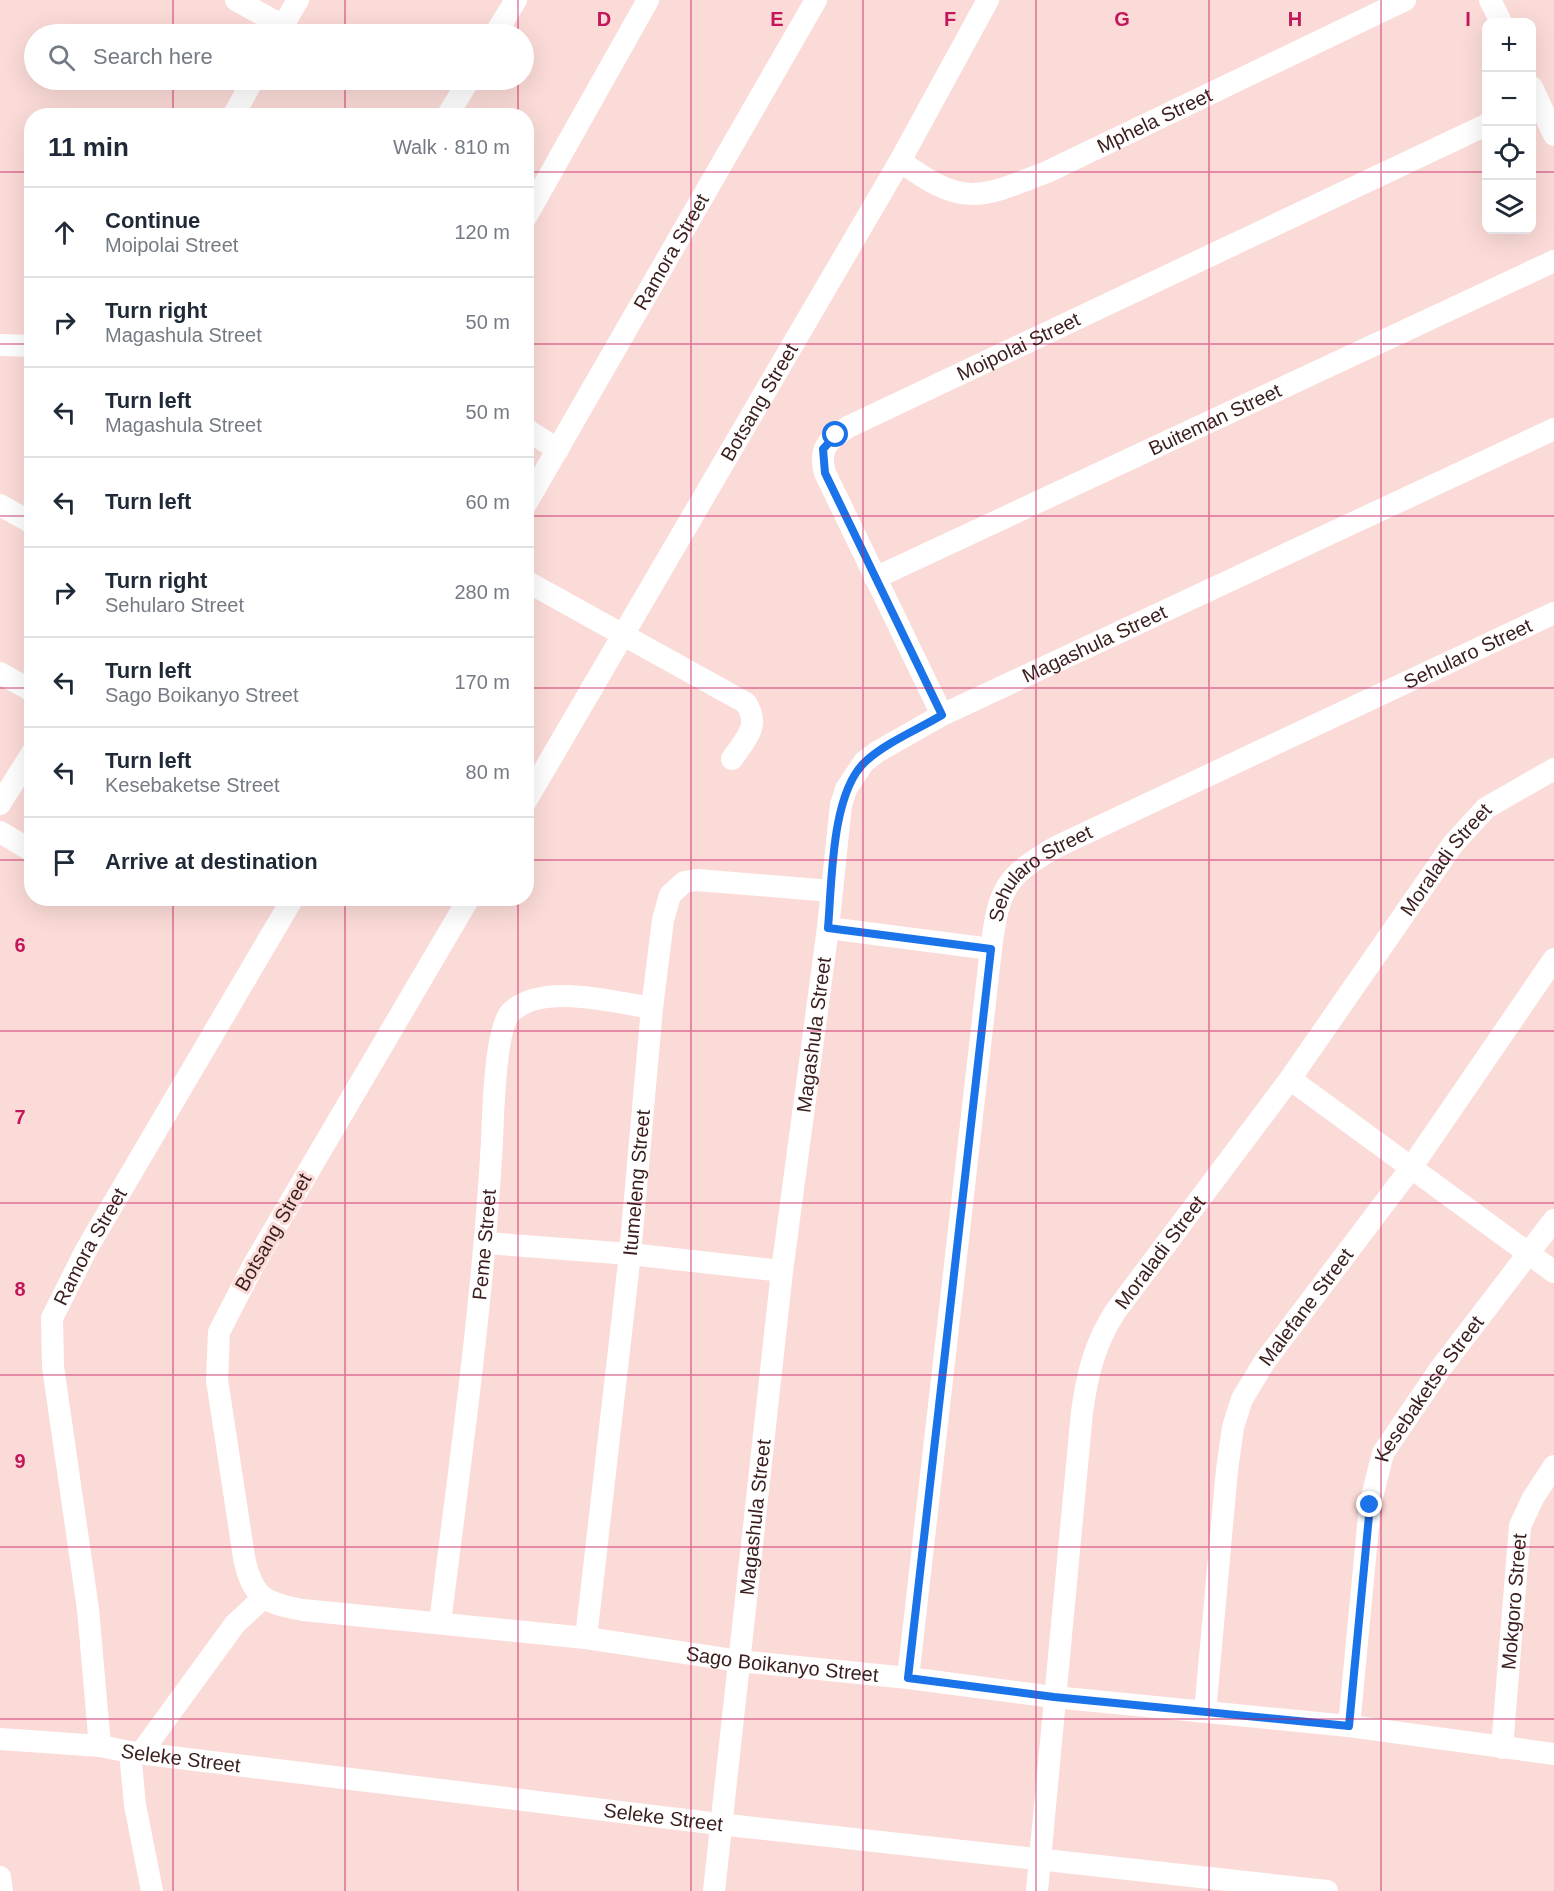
<!DOCTYPE html>
<meta charset="utf-8">
<style>
body{margin:0;font-family:Arial,sans-serif;background:#f2f2f3;color:#1f2937}
.controls{position:absolute;right:18px;top:18px;display:grid;overflow:hidden;border-radius:12px;box-shadow:0 6px 24px #0002}
.controls button{width:54px;height:54px;display:grid;place-items:center;padding:0;border:0;border-bottom:2px solid #e0e1e3;background:#fff;color:#1f2937;font:30px sans-serif}
.stop{position:absolute;width:18px;height:18px;margin:-14px;border:4px solid #1a73e8;border-radius:50%;background:#fff}
.stop.end{background:#1a73e8;border-color:#fff;box-shadow:0 2px 6px #0008}
.list{margin:0;padding:0;list-style:none}
h2{display:flex;justify-content:space-between;align-items:center;height:78px;margin:0;padding:0 24px;font-size:26px}
h2 small{font-size:20px;font-weight:400;color:#747a83}
.list li{display:grid;grid-template-columns:39px 1fr auto;gap:18px;align-items:center;box-sizing:border-box;height:90px;padding:0 24px;border-top:2px solid #e0e1e3}
.list b{display:block;font-size:22px;white-space:nowrap}
.list p{margin:0;font-size:20px;white-space:nowrap;color:#747a83}
.list em{font-size:20px;font-style:normal;color:#747a83}
.icon{flex:none;width:33px;height:33px;fill:none;stroke:currentColor;stroke-width:2;stroke-linecap:round;stroke-linejoin:round}
.map{position:relative;flex:none;width:1554px;height:1891px;overflow:hidden}
.search{position:absolute;background:#fff;box-shadow:0 6px 24px #0002;left:24px;top:24px;width:510px;height:66px;display:flex;align-items:center;gap:15px;box-sizing:border-box;padding:0 21px;border-radius:33px;color:#747a83;font-size:22px}
.panel{position:absolute;background:#fff;box-shadow:0 6px 24px #0002;left:24px;top:108px;width:510px;height:798px;border-radius:24px}
.map>svg:first-child{display:block}
</style>
<div class="map">
<svg width="1554" height="1891" viewBox="0 0 1554 1891">
<rect width="100%" height="100%" fill="#fbdbd8"/>
<g fill="none" stroke-linecap="round" stroke-linejoin="round">
<g stroke="#fff" stroke-width="22">
<path d="M236,0L283,26"/>
<path d="M1490,0L1501,22"/>
<path d="M278,34L298,0"/>
<path d="M495,34L516,0"/>
<path d="M1532,87L1554,135"/>
<path d="M233,116L253,80"/>
<path d="M447,116L469,80"/>
<path id="s1" d="M900,161C963,207 978,199 1047,172L1405,0"/>
<path d="M526,217L648,0"/>
<path d="M0,345L32,346"/>
<path d="M526,429L558,450"/>
<path id="s2" d="M526,504L816,0"/>
<path d="M0,505L32,523"/>
<path id="s3" d="M875,578L1554,261"/>
<path d="M526,581L746,703C761,727 745,739 732,759"/>
<path d="M0,673L32,691"/>
<path id="s4" d="M942,715L825,473C818,449 828,440 848,427L1486,125"/>
<path id="s5" d="M526,801L900,161L988,0"/>
<path d="M0,804L32,753"/>
<path d="M0,832L32,851"/>
<path id="s6" d="M469,898L254,1264L219,1332L217,1380L244,1557C252,1597 264,1603 303,1610L586,1638L739,1661L908,1678L1054,1697L1349,1726L1554,1754"/>
<path d="M828,928L991,949"/>
<path d="M1290,1079L1554,1272"/>
<path d="M486,1243L630,1254L782,1271"/>
<path id="s7" d="M440,1623C460,1463 483,1302 492,1141C493,1115 495,1028 511,1012C542,982 613,1002 652,1008"/>
<path id="s8" d="M586,1638L630,1254L652,1008L663,920L670,895L684,882L697,880L831,891"/>
<path id="s9" d="M908,1678L991,949C999,889 1004,877 1056,847L1554,613"/>
<path id="s10" d="M1205,1712L1227,1470L1233,1427L1242,1399L1265,1361L1411,1168L1554,959"/>
<path id="s11" d="M1349,1726L1370,1505L1383,1453L1440,1369L1554,1220"/>
<path id="s12" d="M0,1739L100,1746L130,1752L719,1824L1327,1891"/>
<path id="s13" d="M100,1746L88,1609L53,1367L52,1318L86,1250L293,898"/>
<path id="s14" d="M1502,1748L1520,1526L1533,1498L1554,1466"/>
<path d="M130,1752L135,1805L152,1891"/>
<path d="M141,1753L235,1624L263,1598"/>
<path d="M0,1877L2,1891"/>
<path id="s15" d="M714,1891L782,1271L828,928L841,805L846,789L864,762L877,752L942,715L1554,429"/>
<path id="s16" d="M1037,1891L1082,1412C1087,1375 1095,1343 1115,1312L1290,1079L1453,844L1486,808L1554,769"/>
</g>
</g>
<g fill="none" stroke-linecap="round" stroke-linejoin="round">
<path stroke="#1a73e8" stroke-width="8" d="M836,435L823,449L825,473L942,715C917,730 887,742 866,761C831,792 832,882 828,928L991,949L908,1678L1054,1697L1349,1726L1370,1505"/>
</g>
<path fill="none" stroke="#c2185b" stroke-width="1.5" stroke-opacity="0.55" d="M173,0V34M345,0V34M518,0V34M691,0V1891M863,0V1891M1036,0V1891M1209,0V1891M1381,0V1891M173,80V116M345,80V116M518,80V116M0,172H32M526,172H1486M1532,172H1554M0,344H32M526,344H1554M0,516H32M526,516H1554M0,688H32M526,688H1554M0,860H32M526,860H1554M173,898V1891M345,898V1891M518,898V1891M0,1031H1554M0,1203H1554M0,1375H1554M0,1547H1554M0,1719H1554"/>
<g text-anchor="middle" stroke-width="6" stroke-linejoin="round" paint-order="stroke">
<g font-size="20" fill="#3b1f1d" stroke="#fbdbd8">
<text dy="7" stroke="none"><textPath href="#s1" startOffset="278">Mphela Street</textPath></text>
<text dy="7" stroke="none"><textPath href="#s2" startOffset="291">Ramora Street</textPath></text>
<text dy="7" stroke="none"><textPath href="#s4" startOffset="514">Moipolai Street</textPath></text>
<text dy="7" stroke="none"><textPath href="#s5" startOffset="462">Botsang Street</textPath></text>
<text dy="7" stroke="none"><textPath href="#s3" startOffset="375">Buiteman Street</textPath></text>
<text dy="7" stroke="none"><textPath href="#s15" startOffset="1402">Magashula Street</textPath></text>
<text dy="7" stroke="none"><textPath href="#s9" startOffset="1317">Sehularo Street</textPath></text>
<text dy="7" stroke="none"><textPath href="#s16" startOffset="1148">Moraladi Street</textPath></text>
<text dy="7" stroke="none"><textPath href="#s9" startOffset="831">Sehularo Street</textPath></text>
<text dy="7" stroke="none"><textPath href="#s15" startOffset="862">Magashula Street</textPath></text>
<text dy="7" stroke="none"><textPath href="#s8" startOffset="458">Itumeleng Street</textPath></text>
<text transform="translate(273 1232) rotate(-60)" y="7">Botsang Street</text>
<text dy="7" stroke="none"><textPath href="#s7" startOffset="381">Peme Street</textPath></text>
<text dy="7" stroke="none"><textPath href="#s13" startOffset="512">Ramora Street</textPath></text>
<text dy="7" stroke="none"><textPath href="#s16" startOffset="662">Moraladi Street</textPath></text>
<text dy="7" stroke="none"><textPath href="#s10" startOffset="428">Malefane Street</textPath></text>
<text dy="7" stroke="none"><textPath href="#s11" startOffset="354">Kesebaketse Street</textPath></text>
<text dy="7" stroke="none"><textPath href="#s15" startOffset="376">Magashula Street</textPath></text>
<text dy="7" stroke="none"><textPath href="#s14" startOffset="147">Mokgoro Street</textPath></text>
<text dy="7" stroke="none"><textPath href="#s6" startOffset="1298">Sago Boikanyo Street</textPath></text>
<text dy="7" stroke="none"><textPath href="#s12" startOffset="182">Seleke Street</textPath></text>
<text dy="7" stroke="none"><textPath href="#s12" startOffset="668">Seleke Street</textPath></text>
</g>
</g>
<g font-size="20" text-anchor="middle" font-weight="bold" fill="#c2185b" stroke="#fbdbd8" stroke-width="6" stroke-linejoin="round" paint-order="stroke">
<text x="604" y="26">D</text>
<text x="777" y="26">E</text>
<text x="950" y="26">F</text>
<text x="1122" y="26">G</text>
<text x="1295" y="26">H</text>
<text x="1468" y="26">I</text>
<text x="20" y="952">6</text>
<text x="20" y="1124">7</text>
<text x="20" y="1296">8</text>
<text x="20" y="1468">9</text>
</g>
</svg>
<div class="controls">
<button>+</button>
<button>−</button>
<button><svg class="icon" aria-label="locate" viewBox="0 0 24 24"><circle cx="12" cy="12" r="6"/><path d="M12 2v4M12 18v4M2 12h4M18 12h4"/></svg></button>
<button><svg class="icon" aria-label="layers" viewBox="0 0 24 24"><path d="M12 4l9 5-9 5-9-5zM3 14l9 5 9-5"/></svg></button>
</div>
<div class="stop" style="left:836px;top:435px"></div>
<div class="stop end" style="left:1370px;top:1505px"></div>
<div class="search"><svg class="icon" aria-label="search" viewBox="0 0 24 24"><circle cx="10" cy="10" r="6"/><path d="M15 15l6 6"/></svg>Search here</div>
<section class="panel">
<h2>11 min<small>Walk · 810 m</small></h2>
<ul class="list">
<li><svg class="icon" aria-label="ahead" viewBox="0 0 24 24"><path d="M12 20V5M6 11l6-6 6 6"/></svg><div><b>Continue</b><p>Moipolai Street</p></div><em>120 m</em></li>
<li><svg class="icon" aria-label="right" viewBox="0 0 24 24"><path d="M7 20v-9h11M14 6l5 5-5 5"/></svg><div><b>Turn right</b><p>Magashula Street</p></div><em>50 m</em></li>
<li><svg class="icon" aria-label="left" viewBox="0 0 24 24"><path d="M17 20v-9H6M10 6l-5 5 5 5"/></svg><div><b>Turn left</b><p>Magashula Street</p></div><em>50 m</em></li>
<li><svg class="icon" aria-label="left" viewBox="0 0 24 24"><path d="M17 20v-9H6M10 6l-5 5 5 5"/></svg><div><b>Turn left</b></div><em>60 m</em></li>
<li><svg class="icon" aria-label="right" viewBox="0 0 24 24"><path d="M7 20v-9h11M14 6l5 5-5 5"/></svg><div><b>Turn right</b><p>Sehularo Street</p></div><em>280 m</em></li>
<li><svg class="icon" aria-label="left" viewBox="0 0 24 24"><path d="M17 20v-9H6M10 6l-5 5 5 5"/></svg><div><b>Turn left</b><p>Sago Boikanyo Street</p></div><em>170 m</em></li>
<li><svg class="icon" aria-label="left" viewBox="0 0 24 24"><path d="M17 20v-9H6M10 6l-5 5 5 5"/></svg><div><b>Turn left</b><p>Kesebaketse Street</p></div><em>80 m</em></li>
<li><svg class="icon" aria-label="arrive" viewBox="0 0 24 24"><path d="M6 21V4h12l-3 4 3 4H6"/></svg><div><b>Arrive at destination</b></div></li>
</ul>
</section>
</div>
